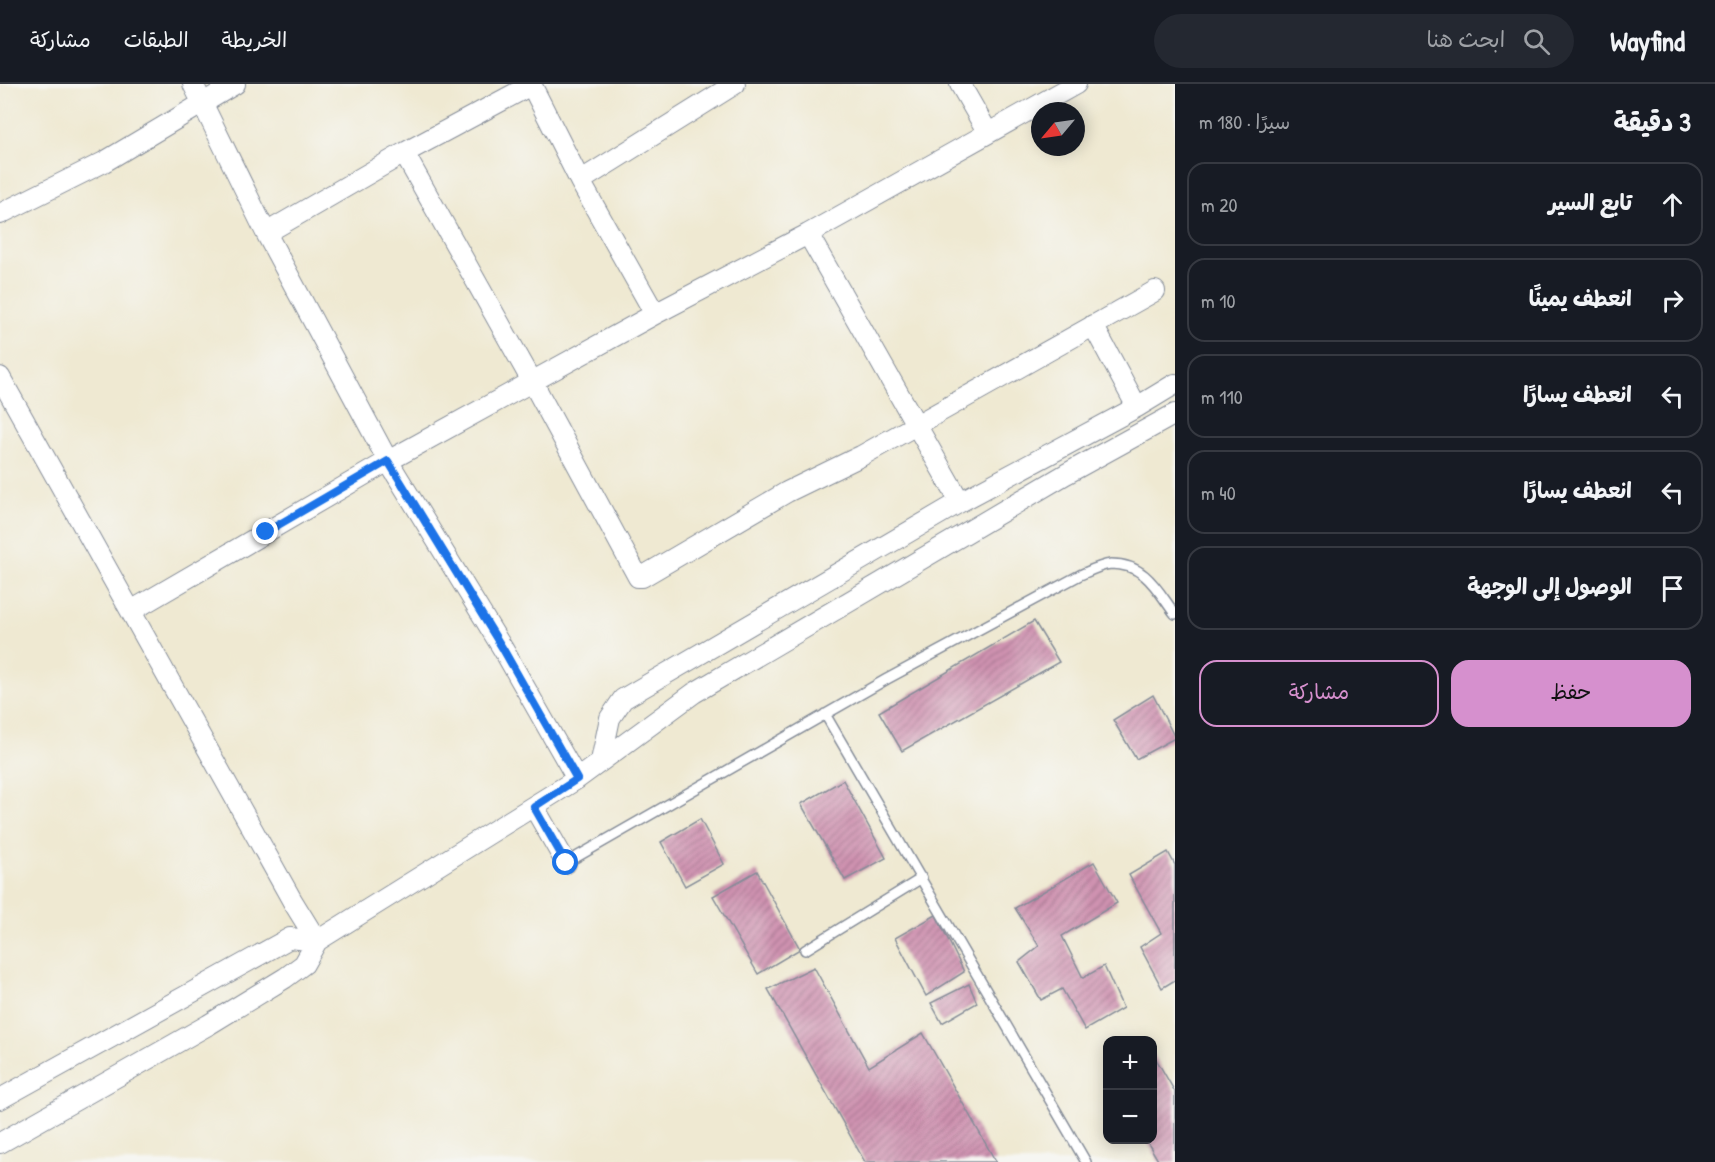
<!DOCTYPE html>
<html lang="ar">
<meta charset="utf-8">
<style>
body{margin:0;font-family:"Patrick Hand","Playpen Sans Arabic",sans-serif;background:#242831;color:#f1f3f6;direction:rtl}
.controls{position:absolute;right:18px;bottom:18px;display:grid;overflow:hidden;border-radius:12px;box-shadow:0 3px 15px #0003}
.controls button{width:54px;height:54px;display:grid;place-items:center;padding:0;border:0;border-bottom:2px solid #363941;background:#171b24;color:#f1f3f6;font:30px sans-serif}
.compass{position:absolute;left:1031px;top:18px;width:54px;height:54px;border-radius:50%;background:#171b24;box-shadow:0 3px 15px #0003;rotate:241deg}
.stop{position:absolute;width:18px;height:18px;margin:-14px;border:4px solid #1a73e8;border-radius:50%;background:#fff}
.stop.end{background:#1a73e8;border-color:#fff;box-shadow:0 2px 6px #0008}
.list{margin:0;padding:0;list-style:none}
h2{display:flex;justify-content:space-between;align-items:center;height:78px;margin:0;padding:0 24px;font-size:26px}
h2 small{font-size:20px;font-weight:400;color:#9ea1a6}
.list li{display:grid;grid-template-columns:39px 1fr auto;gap:18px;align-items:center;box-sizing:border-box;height:84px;margin:0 12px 12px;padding:0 12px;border:2px solid #363941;border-radius:18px}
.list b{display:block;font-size:22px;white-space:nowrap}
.list em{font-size:20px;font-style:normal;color:#9ea1a6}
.actions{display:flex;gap:12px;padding:18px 24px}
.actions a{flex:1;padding:14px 0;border:2px solid #d690ce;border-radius:18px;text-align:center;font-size:21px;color:#d690ce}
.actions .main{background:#d690ce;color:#111}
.icon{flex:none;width:33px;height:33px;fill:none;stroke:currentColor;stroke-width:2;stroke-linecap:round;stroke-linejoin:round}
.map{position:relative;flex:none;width:1175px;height:1078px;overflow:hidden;direction:ltr}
header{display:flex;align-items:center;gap:36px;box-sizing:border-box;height:84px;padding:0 30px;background:#171b24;border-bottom:2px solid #363941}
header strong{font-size:28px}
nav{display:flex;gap:33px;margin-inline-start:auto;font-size:21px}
.search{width:420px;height:54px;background:#242831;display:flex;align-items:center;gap:15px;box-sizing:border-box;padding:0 21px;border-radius:33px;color:#9ea1a6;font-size:22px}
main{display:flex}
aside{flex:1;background:#171b24}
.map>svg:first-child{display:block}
</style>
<header>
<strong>Wayfind</strong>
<div class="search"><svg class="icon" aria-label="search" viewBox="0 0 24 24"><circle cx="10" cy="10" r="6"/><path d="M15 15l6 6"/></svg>ابحث هنا</div>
<nav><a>الخريطة</a><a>الطبقات</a><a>مشاركة</a></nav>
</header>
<main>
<aside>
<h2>3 دقيقة<small>سيرًا · 180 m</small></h2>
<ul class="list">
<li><svg class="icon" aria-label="ahead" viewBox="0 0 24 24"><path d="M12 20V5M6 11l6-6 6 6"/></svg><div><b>تابع السير</b></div><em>20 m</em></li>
<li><svg class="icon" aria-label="right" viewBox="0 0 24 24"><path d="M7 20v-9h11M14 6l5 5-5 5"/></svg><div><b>انعطف يمينًا</b></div><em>10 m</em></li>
<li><svg class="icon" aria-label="left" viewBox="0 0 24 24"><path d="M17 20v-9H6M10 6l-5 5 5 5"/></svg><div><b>انعطف يسارًا</b></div><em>110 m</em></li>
<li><svg class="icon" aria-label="left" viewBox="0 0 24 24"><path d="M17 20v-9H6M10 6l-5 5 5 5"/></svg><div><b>انعطف يسارًا</b></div><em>40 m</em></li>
<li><svg class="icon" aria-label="arrive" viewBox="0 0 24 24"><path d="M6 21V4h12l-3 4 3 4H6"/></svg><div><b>الوصول إلى الوجهة</b></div></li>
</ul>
<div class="actions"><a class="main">حفظ</a><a>مشاركة</a></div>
</aside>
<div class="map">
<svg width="1175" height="1078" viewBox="0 0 1175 1078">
<defs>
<pattern id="building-hatch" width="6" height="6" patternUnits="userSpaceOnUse" patternTransform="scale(1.5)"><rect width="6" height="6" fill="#cf92b0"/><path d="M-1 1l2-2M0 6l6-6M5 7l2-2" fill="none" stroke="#a77892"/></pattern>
</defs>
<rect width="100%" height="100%" fill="#f6f6f2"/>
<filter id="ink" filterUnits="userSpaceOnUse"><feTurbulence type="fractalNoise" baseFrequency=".0167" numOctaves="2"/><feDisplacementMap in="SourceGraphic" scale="12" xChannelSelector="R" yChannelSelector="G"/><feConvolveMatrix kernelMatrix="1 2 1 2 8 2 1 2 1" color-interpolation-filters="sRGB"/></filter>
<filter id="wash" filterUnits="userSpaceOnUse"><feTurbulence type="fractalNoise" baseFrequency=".008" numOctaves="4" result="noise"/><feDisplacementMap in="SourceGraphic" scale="24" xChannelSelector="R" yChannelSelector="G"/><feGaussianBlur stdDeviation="1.35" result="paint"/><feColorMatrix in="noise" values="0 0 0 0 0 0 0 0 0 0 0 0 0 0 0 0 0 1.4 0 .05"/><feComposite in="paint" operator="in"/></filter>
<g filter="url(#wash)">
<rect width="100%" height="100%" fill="#efe9d2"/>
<g id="blocks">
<path fill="url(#building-hatch)" d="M1034,537L1059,578L902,667L879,628Z
M1153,611L1175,654L1136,675L1113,636Z
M843,696L886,774L845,796L801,720Z
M700,735L724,780L685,802L661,758Z
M1168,768L1175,781V896L1162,904L1140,863L1161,849L1129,791Z
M1094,778L1117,819L1062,852L1083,894L1104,882L1123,924L1085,946L1062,905L1041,916L1019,878L1039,862L1015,824Z
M757,787L800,865L758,890L713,812Z
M936,831L964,888L926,912L895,854Z
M814,883L869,983L923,949L996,1078H865L768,905Z
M969,900L977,919L942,939L931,919Z
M1152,968L1175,1008V1078H1159L1146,1056H1152Z"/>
</g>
</g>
<g filter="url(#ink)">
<use href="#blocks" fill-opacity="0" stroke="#858c98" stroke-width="1.5"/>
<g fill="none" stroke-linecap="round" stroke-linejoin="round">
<g stroke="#858c98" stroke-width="12">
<path id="service" d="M825,630L1086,1078
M566,779L887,595L1080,491C1089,487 1101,481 1111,480C1146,480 1157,506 1175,530
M805,866L922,794"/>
</g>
<g stroke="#858c98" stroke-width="22">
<path id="minor" d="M193,0L266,149L388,377L503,565L577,695
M531,0L580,97L655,230
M960,0L988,49
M404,69L533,299L638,493H642L787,408L861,372L1155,207
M580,97L735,0
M0,130L104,78L235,0
M266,149L404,69L531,1
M808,150L960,418
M1093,241L1137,323
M0,293L293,818L317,857
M131,527L388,377L655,230L808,150L1076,0
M601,677L610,634L623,615L960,418L1137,323L1175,300
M534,723L566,779
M0,1015L290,854L317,857
M0,1059L208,941L285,894L304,880L317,857L577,695L694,609L1066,390L1175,330"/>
</g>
<use href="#service" stroke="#fff" stroke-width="9"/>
<use href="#minor" stroke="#fff" stroke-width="20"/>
</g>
</g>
<g fill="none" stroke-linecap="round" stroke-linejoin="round" filter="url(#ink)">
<path stroke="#1a73e8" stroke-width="8" d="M266,448L388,377L503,565L577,695L534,723L566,779"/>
</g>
</svg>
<div class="controls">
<button>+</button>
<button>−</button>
</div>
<svg class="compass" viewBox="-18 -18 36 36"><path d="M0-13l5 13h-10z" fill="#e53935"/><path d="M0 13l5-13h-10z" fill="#9ea1a6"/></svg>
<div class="stop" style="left:566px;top:779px"></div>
<div class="stop end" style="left:266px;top:448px"></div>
</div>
</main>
